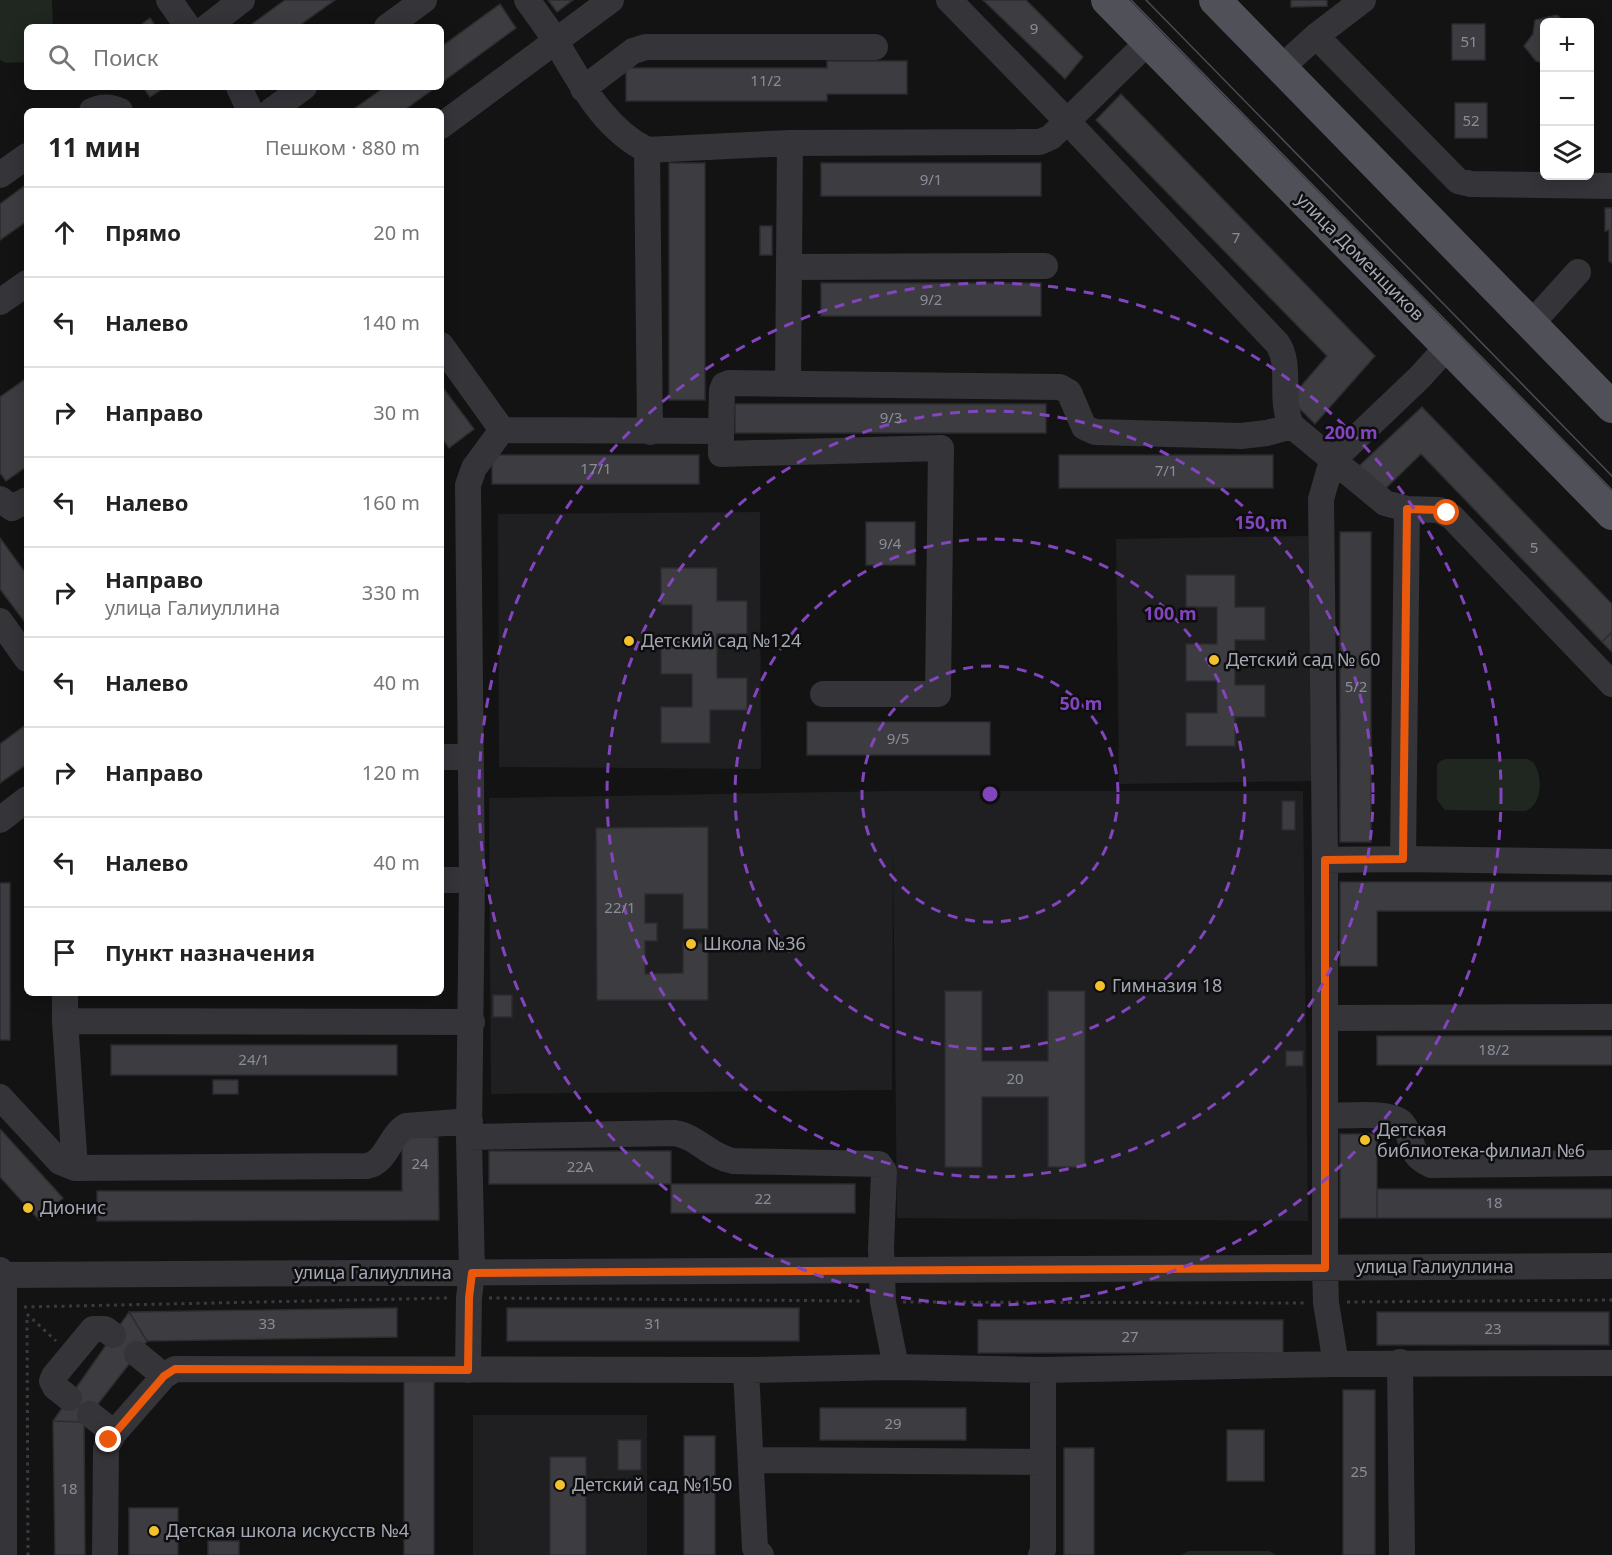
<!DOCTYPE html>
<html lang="ru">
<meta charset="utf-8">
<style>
body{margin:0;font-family:"Noto Sans",sans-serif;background:#f2f2f2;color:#222}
.controls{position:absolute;right:18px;top:18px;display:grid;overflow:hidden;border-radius:9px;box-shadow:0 3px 15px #0003}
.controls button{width:54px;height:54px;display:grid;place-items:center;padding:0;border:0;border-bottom:2px solid #e0e0e0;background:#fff;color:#222;font:30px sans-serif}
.stop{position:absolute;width:18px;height:18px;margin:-14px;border:4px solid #ea580c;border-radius:50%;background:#fff}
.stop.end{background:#ea580c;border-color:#fff;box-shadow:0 2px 6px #0008}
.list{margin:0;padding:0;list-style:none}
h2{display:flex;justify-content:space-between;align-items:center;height:78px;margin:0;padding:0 24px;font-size:26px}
h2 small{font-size:20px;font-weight:400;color:#767676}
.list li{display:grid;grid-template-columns:39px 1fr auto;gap:18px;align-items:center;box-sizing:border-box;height:90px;padding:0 24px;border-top:2px solid #e0e0e0}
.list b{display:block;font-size:22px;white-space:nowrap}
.list p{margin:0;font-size:20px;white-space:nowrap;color:#767676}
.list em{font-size:20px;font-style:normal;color:#767676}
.icon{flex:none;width:33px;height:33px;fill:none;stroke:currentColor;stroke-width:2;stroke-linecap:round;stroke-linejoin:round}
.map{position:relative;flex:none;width:1612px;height:1555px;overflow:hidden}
.search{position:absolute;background:#fff;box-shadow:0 3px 15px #0003;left:24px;top:24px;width:420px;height:66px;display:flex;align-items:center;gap:15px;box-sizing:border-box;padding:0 21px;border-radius:9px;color:#767676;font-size:22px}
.panel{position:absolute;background:#fff;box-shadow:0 3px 15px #0003;left:24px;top:108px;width:420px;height:888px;border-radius:9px}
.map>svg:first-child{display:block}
</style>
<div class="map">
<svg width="1612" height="1555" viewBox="0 0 1612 1555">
<rect width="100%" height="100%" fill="#131314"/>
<path fill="#1f1f21" d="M760,512L761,769L499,767L498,514Z
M1308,536L1312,781L1119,784L1116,539Z
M893,791H1303L1308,1221L897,1218L893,850L892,1090L491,1094L489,798Z
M473,1415H647V1555H473Z"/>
<path fill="#1f2720" d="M0,0H52L53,27H27V62L6,63L0,60Z
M1446,759H1527L1533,762C1543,775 1543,804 1526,811L1445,810L1437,800V765L1440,761Z
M1189,1551H1269L1276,1555H1181Z"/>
<path fill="#3d3d41" stroke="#2d2d30" stroke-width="1.5" d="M285,0H335L297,27H248Z
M548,0H573L557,12Z
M983,0H1026L1083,57L1065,79Z
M1291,0H1327V6L1291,7Z
M500,4L516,28L441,83V47Z
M1557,15L1565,22H1544V63L1536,61L1524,46L1533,34L1535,20Z
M150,18L156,27H138Z
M1452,24H1485V60H1452Z
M827,61H907V94H827V101H626V68H827Z
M143,87H165L150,97Z
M385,87H436L403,111H351Z
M1121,94L1375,356L1315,424L1290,399L1327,356L1096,120Z
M1455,103H1487V138H1455Z
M669,163H705V400H669Z
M821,163H1041V196H821Z
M27,184V221L0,240V204Z
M1605,208H1612V263L1609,261V230L1605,231Z
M760,226H772V255H760Z
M821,283H1041V316H821Z
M27,378V466L6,481L0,473V397Z
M441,385L474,429L449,448L441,437Z
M735,404H1046V433H735Z
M1422,407L1612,604V632L1602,642L1421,454L1383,491L1358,467Z
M492,455H699V484H492Z
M1059,455H1273V488H1059Z
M866,522H915V565H866Z
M1340,532H1371V842H1340Z
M0,538L27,575V625L0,589Z
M661,568H717V601H747V634H717V678H747V710H710V743H661V707H692V674H661V638H692V605H661Z
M1186,575H1235V607H1265V640H1235V685H1265V717H1235V746H1186V713H1217V681H1186V644H1217V607H1186Z
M1612,632V652L1602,642Z
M807,722H990V755H807Z
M27,724V764L0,783V744Z
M1282,801H1295V830H1282Z
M708,827V929H683V894H645V923H657V941H645V974L683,973V943H708V1000H597L596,828Z
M1340,882H1612V911H1377V966H1340Z
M0,883H10V1040H0Z
M945,991H982V1061H1048V991H1085V1167H1048V1097H982V1167H945Z
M493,995H512V1017H493Z
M1377,1036H1612V1065H1377Z
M111,1045H397V1075H111Z
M1286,1051H1303V1066H1286Z
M213,1080H238V1094H213Z
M0,1129L63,1198L39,1220L0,1177Z
M1340,1134H1377V1218H1340Z
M402,1137H438L439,1220L97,1221V1191H402Z
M489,1151H671V1184H489Z
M671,1184H855V1213H671Z
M1377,1189H1612V1218H1377Z
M397,1308V1337L147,1341L129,1312Z
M507,1308H799V1341H507Z
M129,1312L147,1341L84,1422L53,1421Z
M1377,1312H1609V1345H1377Z
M978,1320H1283V1353H978Z
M404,1377H434V1555H404Z
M1343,1390H1375V1555H1343Z
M820,1408H966V1440H820Z
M53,1421L84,1422L85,1555H55Z
M1227,1430H1264V1481H1227Z
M684,1436H715V1555H684Z
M618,1440H641V1470H618Z
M1064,1448H1094V1555H1064Z
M550,1457H586V1555H550Z
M129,1508H178V1555H129Z
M208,1541H239V1555H208Z"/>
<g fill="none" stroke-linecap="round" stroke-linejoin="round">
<path stroke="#3a3b40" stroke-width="3" stroke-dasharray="3 4.5" stroke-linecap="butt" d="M489,1298L863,1301
M903,1302L1307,1303
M1347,1302L1612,1300
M24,1307L449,1298
M27,1314L56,1341
M27,1320L28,1555"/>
<path stroke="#343439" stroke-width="26" d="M169,0L188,27
M527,0C537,14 548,28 556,42C581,83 603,128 647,150L650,432
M949,0L1067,121L1277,343C1293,365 1278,400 1292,426L1385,503L1407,509L1439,510L1452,517L1612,684
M207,27L242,0
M387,27L424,0
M1316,36L1458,181L1471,184L1612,186
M1282,67L1316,36L1363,0
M239,87L250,111
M583,89L633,51L646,47H875
M92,111C102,106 110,106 120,111
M271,111L304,87
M441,126L611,0
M790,143L789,267L1045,266
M647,150L790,143L1040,142L1051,137L1148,42
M0,175L27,156
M0,302L27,283
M1531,324L1578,272
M441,345L502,430
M1448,346L1420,377L1332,461L1321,499L1325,860V1268L1326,1303L1336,1364L1612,1363
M788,383L789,267
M721,431L722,390L724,385L729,383L1060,387L1069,392L1084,427L1095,432L1241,436L1267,433L1292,426
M0,499L12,508L27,500
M0,621L27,659
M441,757H471
M0,820L27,799
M1403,859L1407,509
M1325,860L1403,859L1612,862
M441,880H472
M1326,1018L1612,1017
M65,1021L472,1022
M0,1097L60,1162L75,1168L65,1021V993
M1327,1116C1343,1116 1391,1111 1402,1123C1416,1139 1405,1153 1431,1165L1612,1163
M469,1137L674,1133C697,1136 710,1157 733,1161L879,1164L884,1171L881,1248L883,1302L896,1367
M75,1168L367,1166C387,1162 390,1135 406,1126L470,1121
M0,1270L4,1275L1612,1266
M137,1354L164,1376
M1400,1362L1402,1555
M468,1370L469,1298L472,1273L469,1137L472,880L468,485L474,468L502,430L721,431V454L941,448L938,694H823
M746,1370L755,1548L761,1555
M69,1398L55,1387L52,1381L54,1376L93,1329H105L113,1335
M90,1414L114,1433
M752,1460L1043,1462V1370L1336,1364
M4,1555V1275
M105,1555L106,1448L114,1433L164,1376L175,1369L746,1370L896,1367L1043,1370
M1041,1555L1043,1550V1462"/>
<path stroke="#505158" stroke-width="32" d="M1107,0L1612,514
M1215,0L1612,407"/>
<path stroke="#4b4c52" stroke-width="1.5" d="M1131,0L1612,490
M1146,0L1612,476"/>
</g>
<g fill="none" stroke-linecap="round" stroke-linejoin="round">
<path stroke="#ea580c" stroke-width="8" d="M109,1440L164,1376L175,1369L468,1370L469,1298L472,1273L1325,1268V860L1403,859L1407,509L1439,510L1447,513"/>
</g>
<g fill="none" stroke="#8345bd" stroke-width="3" stroke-dasharray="10 8">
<circle cx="990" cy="794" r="128"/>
<circle cx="990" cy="794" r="255"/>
<circle cx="990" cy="794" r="383"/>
<circle cx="990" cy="794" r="511"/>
</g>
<g fill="#f3c12c" stroke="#0e0e0f" stroke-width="2">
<circle cx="629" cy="641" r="6"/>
<circle cx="1214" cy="660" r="6"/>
<circle cx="691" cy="944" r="6"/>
<circle cx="1100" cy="986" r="6"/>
<circle cx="1365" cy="1140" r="6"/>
<circle cx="28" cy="1208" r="6"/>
<circle cx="560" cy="1485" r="6"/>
<circle cx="154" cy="1531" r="6"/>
</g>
<g text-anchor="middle" stroke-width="5" stroke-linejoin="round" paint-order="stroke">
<g font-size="15" fill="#8a8d98">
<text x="1034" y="34">9</text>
<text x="1469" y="47">51</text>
<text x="766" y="86">11/2</text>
<text x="1471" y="126">52</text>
<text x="931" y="185">9/1</text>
<text x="1236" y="243">7</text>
<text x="931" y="305">9/2</text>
<text x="891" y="423">9/3</text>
<text x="596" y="474">17/1</text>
<text x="1166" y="476">7/1</text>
<text x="890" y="549">9/4</text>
<text x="1534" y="553">5</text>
<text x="1356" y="692">5/2</text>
<text x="898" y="744">9/5</text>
<text x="620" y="913">22/1</text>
<text x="1494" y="1055">18/2</text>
<text x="254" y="1065">24/1</text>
<text x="1015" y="1084">20</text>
<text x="420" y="1169">24</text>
<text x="580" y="1172">22А</text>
<text x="763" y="1204">22</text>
<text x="1494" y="1208">18</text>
<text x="267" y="1329">33</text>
<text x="653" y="1329">31</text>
<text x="1493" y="1334">23</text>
<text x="1130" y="1342">27</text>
<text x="893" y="1429">29</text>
<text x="1359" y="1477">25</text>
<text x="69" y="1494">18</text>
</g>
<g font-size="18" fill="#a4a8b5" stroke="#0e0e0f">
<text transform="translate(1360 257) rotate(45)" y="6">улица Доменщиков</text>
<text x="1435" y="1273">улица Галиуллина</text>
<text x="373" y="1279">улица Галиуллина</text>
</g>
<g font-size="18" fill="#a4a8b5" stroke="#0e0e0f" text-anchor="start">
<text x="641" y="647">Детский сад №124</text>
<text x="1226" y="666">Детский сад № 60</text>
<text x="703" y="950">Школа №36</text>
<text x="1112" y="992">Гимназия 18</text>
<text x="1377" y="1136">Детская<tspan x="1377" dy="21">библиотека-филиал №6</tspan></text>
<text x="40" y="1214">Дионис</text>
<text x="572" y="1491">Детский сад №150</text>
<text x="166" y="1537">Детская школа искусств №4</text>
</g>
</g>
<circle cx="990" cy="794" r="9" fill="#8345bd" stroke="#0e0e0f" stroke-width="3"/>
<g font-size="18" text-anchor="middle" font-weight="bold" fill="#8345bd" stroke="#0e0e0f" stroke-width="5" stroke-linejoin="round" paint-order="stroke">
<text x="1351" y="439">200 m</text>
<text x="1261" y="529">150 m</text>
<text x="1170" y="620">100 m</text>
<text x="1081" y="710">50 m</text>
</g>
</svg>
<div class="controls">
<button>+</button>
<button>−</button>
<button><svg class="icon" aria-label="layers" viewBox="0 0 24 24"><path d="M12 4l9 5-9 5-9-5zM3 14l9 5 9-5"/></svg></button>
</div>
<div class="stop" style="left:1447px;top:513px"></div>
<div class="stop end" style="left:109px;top:1440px"></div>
<div class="search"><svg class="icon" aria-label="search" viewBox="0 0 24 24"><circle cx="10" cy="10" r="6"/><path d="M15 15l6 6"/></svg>Поиск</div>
<section class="panel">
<h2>11 мин<small>Пешком · 880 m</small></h2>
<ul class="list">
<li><svg class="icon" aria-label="ahead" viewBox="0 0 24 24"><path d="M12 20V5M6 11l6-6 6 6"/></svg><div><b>Прямо</b></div><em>20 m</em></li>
<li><svg class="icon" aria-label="left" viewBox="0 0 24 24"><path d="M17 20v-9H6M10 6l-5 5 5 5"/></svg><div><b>Налево</b></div><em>140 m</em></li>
<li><svg class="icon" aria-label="right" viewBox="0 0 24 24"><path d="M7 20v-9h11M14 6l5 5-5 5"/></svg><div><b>Направо</b></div><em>30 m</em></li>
<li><svg class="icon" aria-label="left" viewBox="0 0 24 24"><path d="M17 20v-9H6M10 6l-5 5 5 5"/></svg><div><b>Налево</b></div><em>160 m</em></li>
<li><svg class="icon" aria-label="right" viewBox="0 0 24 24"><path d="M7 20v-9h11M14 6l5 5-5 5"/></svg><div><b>Направо</b><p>улица Галиуллина</p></div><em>330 m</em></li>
<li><svg class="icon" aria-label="left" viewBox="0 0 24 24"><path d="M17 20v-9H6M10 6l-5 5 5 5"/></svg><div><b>Налево</b></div><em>40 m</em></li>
<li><svg class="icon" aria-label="right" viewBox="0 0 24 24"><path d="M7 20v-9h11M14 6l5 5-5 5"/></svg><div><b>Направо</b></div><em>120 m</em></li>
<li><svg class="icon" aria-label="left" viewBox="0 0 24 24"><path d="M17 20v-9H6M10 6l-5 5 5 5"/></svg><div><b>Налево</b></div><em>40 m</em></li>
<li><svg class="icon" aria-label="arrive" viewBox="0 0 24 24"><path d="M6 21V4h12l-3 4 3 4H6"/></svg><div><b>Пункт назначения</b></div></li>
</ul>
</section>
</div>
